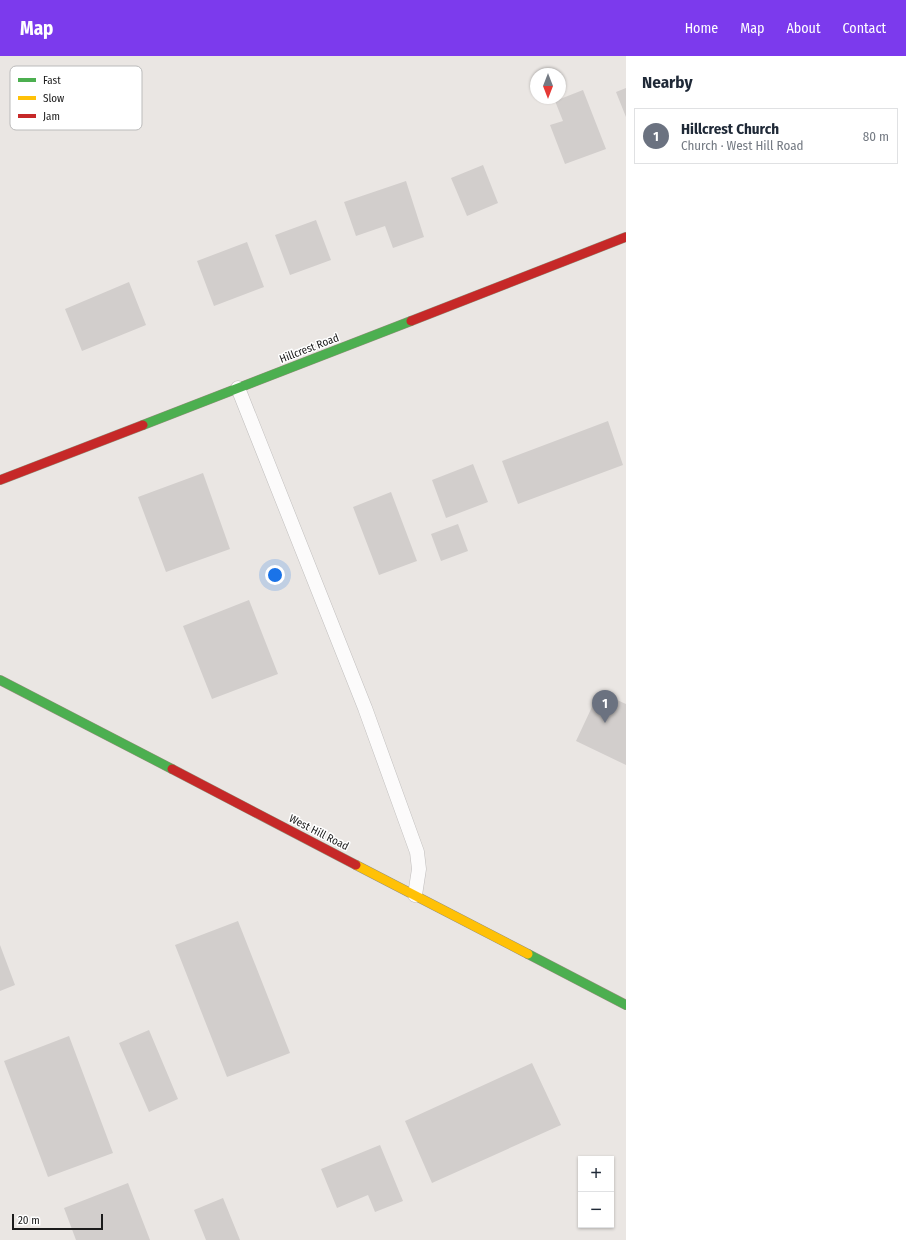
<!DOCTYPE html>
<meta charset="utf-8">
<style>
body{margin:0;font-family:"Fira Sans Condensed",sans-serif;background:#f6f6f7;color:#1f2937}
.controls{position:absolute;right:12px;bottom:12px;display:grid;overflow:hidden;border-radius:0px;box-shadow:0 1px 3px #0004}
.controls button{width:36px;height:36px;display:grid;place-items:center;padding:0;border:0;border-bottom:1px solid #e0e1e3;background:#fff;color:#1f2937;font:20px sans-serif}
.compass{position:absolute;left:530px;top:12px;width:36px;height:36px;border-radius:50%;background:#fff;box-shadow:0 1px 3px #0004;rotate:180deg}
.scale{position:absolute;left:12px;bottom:10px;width:91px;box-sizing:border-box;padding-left:4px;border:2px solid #1b1b1b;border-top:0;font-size:11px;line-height:14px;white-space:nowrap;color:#1b1b1b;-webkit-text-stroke:3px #fff;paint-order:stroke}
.you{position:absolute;left:275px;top:519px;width:14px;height:14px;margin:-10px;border:3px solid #fff;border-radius:50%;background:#1a73e8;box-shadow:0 0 0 6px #1a73e833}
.badge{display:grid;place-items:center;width:26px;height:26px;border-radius:50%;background:#7c3aed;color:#fff;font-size:13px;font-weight:700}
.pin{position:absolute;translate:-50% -33px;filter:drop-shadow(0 1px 2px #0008)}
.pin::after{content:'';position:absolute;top:21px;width:14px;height:12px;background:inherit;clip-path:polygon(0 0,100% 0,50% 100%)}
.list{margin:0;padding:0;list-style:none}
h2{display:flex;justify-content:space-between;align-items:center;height:52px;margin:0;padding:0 16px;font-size:17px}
h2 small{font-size:13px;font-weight:400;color:#747a83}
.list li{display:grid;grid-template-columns:26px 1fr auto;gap:12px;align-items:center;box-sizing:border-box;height:56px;margin:0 8px 8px;padding:0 8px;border:1px solid #e0e1e3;border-radius:0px}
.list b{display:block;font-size:15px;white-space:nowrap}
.list p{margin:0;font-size:13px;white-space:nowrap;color:#747a83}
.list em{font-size:13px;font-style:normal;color:#747a83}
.map{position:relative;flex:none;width:626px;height:1184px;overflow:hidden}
header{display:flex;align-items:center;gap:24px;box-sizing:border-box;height:56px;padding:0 20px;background:#7c3aed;color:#fff}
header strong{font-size:19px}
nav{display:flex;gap:22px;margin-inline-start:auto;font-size:14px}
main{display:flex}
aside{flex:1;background:#fff}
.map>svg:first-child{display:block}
</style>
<header>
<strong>Map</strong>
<nav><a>Home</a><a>Map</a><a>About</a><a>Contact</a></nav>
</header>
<main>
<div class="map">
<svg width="626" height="1184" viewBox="0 0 626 1184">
<rect width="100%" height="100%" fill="#eae6e3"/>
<path fill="#d2cecc" d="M626,32V61L616,36Z
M583,34L606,93L565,108L550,69L563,65L555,45Z
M483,109L498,147L467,160L451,122Z
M406,125L424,181L393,192L385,170L356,180L344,146Z
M316,164L331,204L290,219L275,179Z
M247,186L264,231L214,250L197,205Z
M129,226L146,269L82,295L65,253Z
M608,365L623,409L518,448L502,405Z
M473,408L488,446L446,462L432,424Z
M203,417L230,493L166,516L138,441Z
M391,436L417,505L379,519L353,451Z
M458,468L468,495L441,505L431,478Z
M249,544L278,618L212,643L183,570Z
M599,636L626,648V709L576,685Z
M238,865L290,997L227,1021L175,889Z
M0,889L15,929L0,935Z
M149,974L178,1043L149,1056L119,987Z
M69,980L113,1097L48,1121L4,1005Z
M532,1007L561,1069L432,1127L405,1065Z
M380,1089L403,1145L375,1156L368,1139L337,1152L321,1113Z
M128,1127L150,1184H76L64,1152Z
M223,1142L240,1184H206L194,1154Z"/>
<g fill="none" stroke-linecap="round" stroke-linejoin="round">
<g stroke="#c1bfbe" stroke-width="15">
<path id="lane" d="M238,332L365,652L417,796L419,813L415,839"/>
</g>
<g stroke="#94907c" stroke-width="10">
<path id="fast" d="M143,369L411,265
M0,624L172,713
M528,898L626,949"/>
</g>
<g stroke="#94907c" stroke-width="10">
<path id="slow" d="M356,809L528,898"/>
</g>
<g stroke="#94907c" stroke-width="10">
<path id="jam" d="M411,265L626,181
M0,424L143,369
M172,713L356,809"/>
</g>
<use href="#lane" stroke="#fcfbfb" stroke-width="14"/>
<use href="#fast" stroke="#4caf50" stroke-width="9"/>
<use href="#slow" stroke="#ffc107" stroke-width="9"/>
<use href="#jam" stroke="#c62828" stroke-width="9"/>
</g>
<g text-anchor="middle" stroke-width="3" stroke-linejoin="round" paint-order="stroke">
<g font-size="11" fill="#1b1b1b" stroke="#fff">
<text transform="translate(309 292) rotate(-21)" y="4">Hillcrest Road</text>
<text transform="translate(319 776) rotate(27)" y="4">West Hill Road</text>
</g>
</g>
<rect x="10" y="10" width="132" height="64" rx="6" fill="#fff" stroke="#bbb" stroke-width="1"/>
<rect x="18" y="22" width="18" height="4" fill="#4caf50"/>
<rect x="18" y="40" width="18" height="4" fill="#ffc107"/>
<rect x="18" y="58" width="18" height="4" fill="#c62828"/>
<g font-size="11" fill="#1b1b1b">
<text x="43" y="28">Fast</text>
<text x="43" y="46">Slow</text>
<text x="43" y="64">Jam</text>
</g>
</svg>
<div class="controls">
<button>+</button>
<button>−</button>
</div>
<svg class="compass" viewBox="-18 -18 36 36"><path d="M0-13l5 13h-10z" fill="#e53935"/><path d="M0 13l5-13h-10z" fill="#747a83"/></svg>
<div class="scale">20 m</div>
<div class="you"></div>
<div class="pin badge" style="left:605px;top:667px;background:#6b7280">1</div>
</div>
<aside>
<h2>Nearby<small></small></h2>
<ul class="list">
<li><span class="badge" style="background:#6b7280">1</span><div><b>Hillcrest Church</b><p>Church · West Hill Road</p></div><em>80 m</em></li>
</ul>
</aside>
</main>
